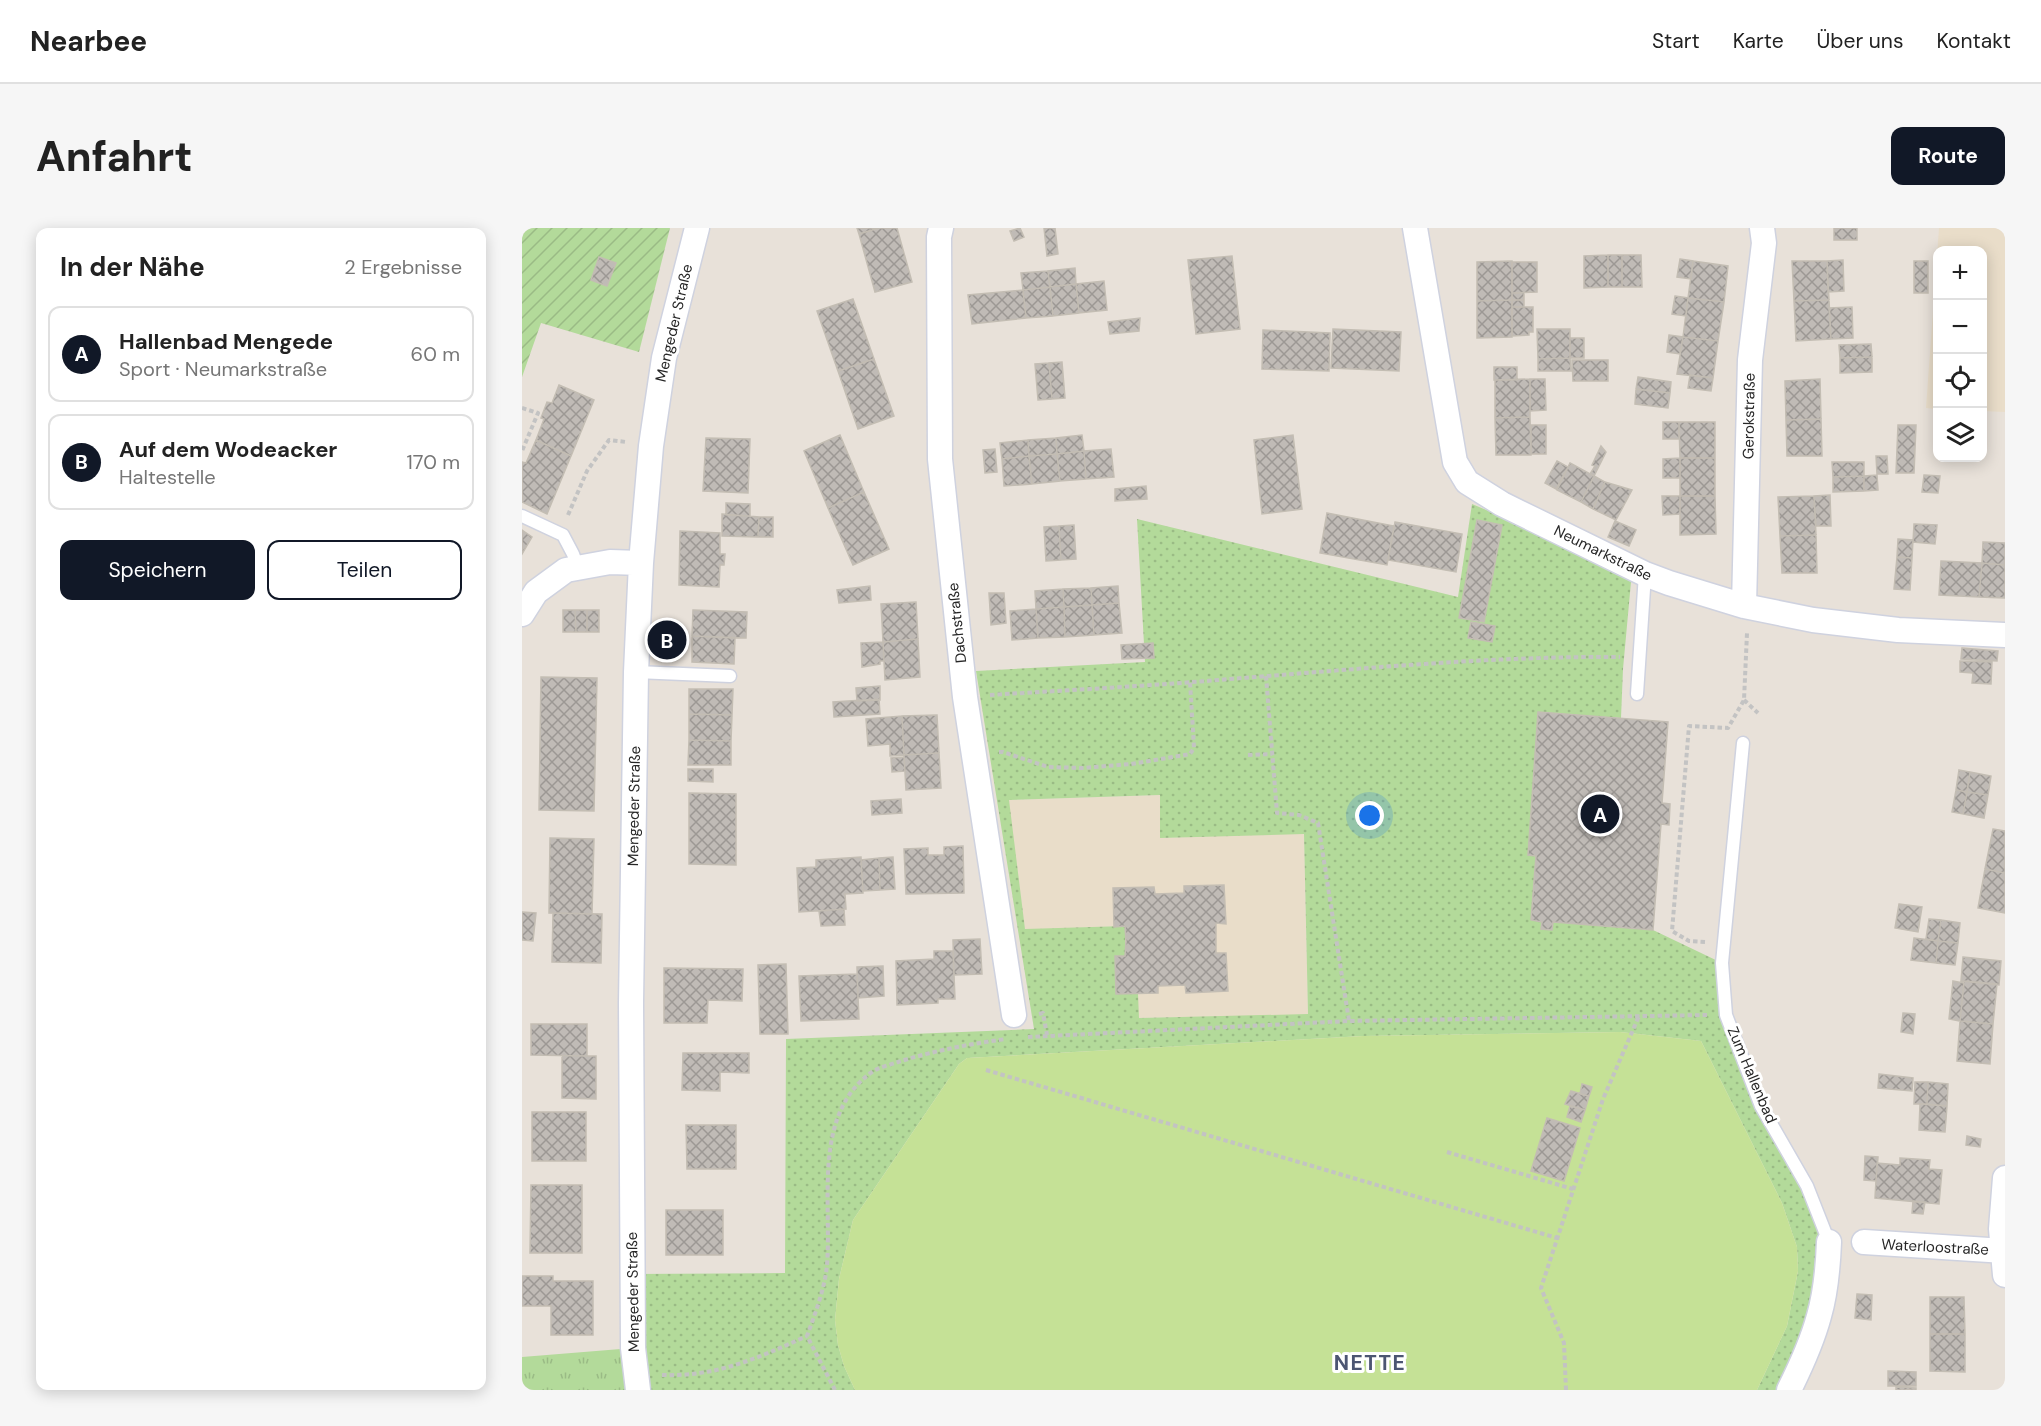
<!DOCTYPE html>
<html lang="de">
<meta charset="utf-8">
<style>
body{margin:0;font-family:"DM Sans",sans-serif;background:#f6f6f6;color:#222}
.controls{position:absolute;right:18px;top:18px;display:grid;overflow:hidden;border-radius:12px;box-shadow:0 3px 15px #0003}
.controls button{width:54px;height:54px;display:grid;place-items:center;padding:0;border:0;border-bottom:2px solid #e0e0e0;background:#fff;color:#222;font:30px sans-serif}
.you{position:absolute;left:848px;top:588px;width:21px;height:21px;margin:-15px;border:4px solid #fff;border-radius:50%;background:#1a73e8;box-shadow:0 0 0 9px #1a73e833}
.badge{display:grid;place-items:center;width:39px;height:39px;border-radius:50%;background:#111827;color:#fff;font-size:20px;font-weight:700}
.pin{position:absolute;translate:-50% -50%;border:3px solid #fff;box-shadow:0 2px 6px #0006}
.list{margin:0;padding:0;list-style:none}
h2{display:flex;justify-content:space-between;align-items:center;height:78px;margin:0;padding:0 24px;font-size:26px}
h2 small{font-size:20px;font-weight:400;color:#767676}
.list li{display:grid;grid-template-columns:39px 1fr auto;gap:18px;align-items:center;box-sizing:border-box;height:96px;margin:0 12px 12px;padding:0 12px;border:2px solid #e0e0e0;border-radius:12px}
.list b{display:block;font-size:22px;white-space:nowrap}
.list p{margin:0;font-size:20px;white-space:nowrap;color:#767676}
.list em{font-size:20px;font-style:normal;color:#767676}
.actions{display:flex;gap:12px;padding:18px 24px}
.actions a{flex:1;padding:14px 0;border:2px solid #111827;border-radius:12px;text-align:center;font-size:21px;color:#111827}
.actions .main{background:#111827;color:#fff}
.icon{flex:none;width:33px;height:33px;fill:none;stroke:currentColor;stroke-width:2;stroke-linecap:round;stroke-linejoin:round}
.map{position:relative;flex:none;width:1483px;height:1162px;overflow:hidden;border-radius:12px}
header{display:flex;align-items:center;gap:36px;box-sizing:border-box;height:84px;padding:0 30px;background:#fff;border-bottom:2px solid #e0e0e0}
header strong{font-size:28px}
nav{display:flex;gap:33px;margin-inline-start:auto;font-size:21px}
.intro{display:flex;align-items:center;justify-content:space-between;box-sizing:border-box;height:144px;padding:0 36px}
h1{margin:0;font-size:42px}
.button{padding:15px 27px;border-radius:12px;background:#111827;color:#fff;font-size:21px;font-weight:700}
main{display:flex;gap:36px;padding:0 36px}
aside{flex:1;background:#fff;border-radius:12px;box-shadow:0 3px 15px #0003}
.map>svg:first-child{display:block}
</style>
<header>
<strong>Nearbee</strong>
<nav><a>Start</a><a>Karte</a><a>Über uns</a><a>Kontakt</a></nav>
</header>
<div class="intro"><h1>Anfahrt</h1><a class="button">Route</a></div>
<main>
<aside>
<h2>In der Nähe<small>2 Ergebnisse</small></h2>
<ul class="list">
<li><span class="badge">A</span><div><b>Hallenbad Mengede</b><p>Sport · Neumarkstraße</p></div><em>60 m</em></li>
<li><span class="badge">B</span><div><b>Auf dem Wodeacker</b><p>Haltestelle</p></div><em>170 m</em></li>
</ul>
<div class="actions"><a class="main">Speichern</a><a>Teilen</a></div>
</aside>
<div class="map">
<svg width="1483" height="1162" viewBox="0 0 1483 1162">
<defs>
<pattern id="grass-tufts" width="24" height="20" patternUnits="userSpaceOnUse" patternTransform="scale(1.5)"><rect width="24" height="20" fill="#b3da9a"/><path d="M3 7l-1-3M5 7V3M7 7l1-3M15 17l-1-3M17 17v-4M19 17l1-3" fill="none" stroke="#9abb85"/></pattern>
<pattern id="park-dots" width="8" height="8" patternUnits="userSpaceOnUse" patternTransform="scale(1.5)"><rect width="8" height="8" fill="#b3da9a"/><path d="M2 2h.1M6 6h.1" fill="none" stroke="#9abb85" stroke-width="1.8" stroke-linecap="round"/></pattern>
<pattern id="garden-furrows" width="10" height="10" patternUnits="userSpaceOnUse" patternTransform="scale(1.5)"><rect width="10" height="10" fill="#b3da9a"/><path d="M-1 1l2-2M0 10L10 0M9 11l2-2" fill="none" stroke="#9abb85"/></pattern>
<pattern id="building-cross-hatch" width="8" height="8" patternUnits="userSpaceOnUse" patternTransform="scale(1.5)"><rect width="8" height="8" fill="#c0bbb6"/><path d="M0 0l8 8M0 8l8-8" fill="none" stroke="#9c9894"/></pattern>
</defs>
<rect width="100%" height="100%" fill="#e8e1d9"/>
<path fill="#e9ddc9" d="M1417,0H1483V184L1461,183L1460,22H1416L1415,181L1404,180Z
M638,567V610L782,605L786,787L617,790L594,766L593,728L603,727V698L503,702L486,572Z"/>
<path fill="url(#grass-tufts)" d="M111,1120L116,1162H0V1129Z"/>
<path fill="url(#park-dots)" fill-rule="evenodd" d="M950,276L1110,343L1101,441L1099,490L1016,484L1007,627L1014,628L1009,692L1020,694L1019,701L1030,702L1031,694L1131,702L1200,735L1204,787L1239,878L1285,958L1304,1013L1267,1162H1235L1265,1098L1276,1043L1275,1019L1260,975L1179,813L1098,804L841,808L445,830L437,836L331,992L317,1051L313,1092L316,1117L322,1138L333,1162H116L110,1046L263,1045L264,811L512,801L454,443L623,434L615,291L936,369ZM638,567V610L782,606L786,786L617,790L616,766H594L593,728H603V698L503,701L487,572Z"/>
<path fill="url(#garden-furrows)" d="M0,0H148L117,124L19,95L0,149Z"/>
<path fill="#c5e196" d="M1098,804L1179,813L1260,975L1275,1019L1276,1043L1265,1098L1235,1162H333L322,1138L316,1117L313,1092L317,1051L331,992L437,836L445,830L841,808Z"/>
<path fill="url(#building-cross-hatch)" stroke="#c3bdb3" stroke-width="1.5" d="M335,0H357L337,6Z
M357,0H375L390,54L353,64L337,6Z
M498,0L502,9L492,13L488,3Z
M522,0H533L536,26L525,28Z
M1312,0H1335V12H1312Z
M1086,27V59L1062,60V28Z
M1086,27H1100V59H1086Z
M1100,27H1119L1120,59H1100Z
M710,28L718,101L674,106L666,32Z
M77,29L94,35L85,58L69,52Z
M1158,31L1171,33L1169,51L1155,49Z
M1321,32L1322,63L1306,64L1305,33Z
M990,33V72L955,73V34Z
M1171,33L1206,38L1202,74L1166,70Z
M1270,33H1305L1307,72L1272,73Z
M1392,33H1406V65H1392Z
M990,34H1015V64L990,65Z
M553,40L554,56L528,59L526,43Z
M526,43L528,59L501,62L499,45Z
M582,53L585,82L557,85L554,56Z
M554,56L557,85L531,88L528,59Z
M528,59L531,88L504,90L501,62Z
M501,62L504,90L450,96L446,67Z
M990,65H1002V72H990Z
M1153,68L1166,70L1164,88L1150,86Z
M1166,70L1202,74L1196,113L1161,109Z
M331,71L352,131L316,143L295,83Z
M990,72V109L955,110V73Z
M990,72H1002V79H990Z
M1307,72L1309,111L1274,113L1272,73Z
M990,79H1011V104H1007V107L990,108Z
M1330,79L1331,110L1309,111L1307,80Z
M618,90L617,103L588,106L586,94Z
M811,101L879,104L877,143L809,140Z
M1015,101H1048V130L1016,131Z
M741,102L808,105L807,143L740,141Z
M1147,107L1161,109L1158,126L1145,124Z
M1161,109L1196,113L1191,150L1155,146Z
M1048,110H1062V130H1048Z
M1349,116L1350,129L1318,130L1317,117Z
M1350,129V144L1318,145V130Z
M1048,130L1049,143H1016V131Z
M352,131L372,188L336,201L316,143Z
M1050,132H1086V153H1051Z
M540,134L543,170L530,171L527,135Z
M527,135L530,171L516,172L513,136Z
M972,139H995V152H972Z
M1168,147L1191,150L1189,163L1166,160Z
M1116,149L1149,154L1148,165L1114,161Z
M1008,151V189L973,190V152Z
M1008,151H1023L1024,182L1008,183Z
M1298,151L1299,191L1264,192L1263,153Z
M37,157L72,172L49,228L14,212L22,191L19,190L25,174L30,175Z
M1114,161L1148,165L1146,180L1113,176Z
M1008,189L1009,227H974L973,190Z
M1299,191L1300,228H1265L1264,192Z
M1141,194H1157V211H1141Z
M1157,194H1193V230H1158Z
M1009,197H1024V226H1009Z
M1376,197H1394L1392,245H1374Z
M318,207L342,264L306,280L282,223Z
M560,207L562,223L535,226L534,210Z
M771,207L780,281L740,286L732,212Z
M184,210L228,211L226,265L181,263Z
M534,210L535,226L507,228L506,212Z
M14,212L49,228L25,286L0,274V234L4,235Z
M506,212L507,228L480,231L478,215Z
M1079,218L1084,224L1072,248L1068,246L1073,238L1070,237Z
M473,221L475,244L463,245L461,222Z
M589,221L592,249L564,251L562,223Z
M562,223L564,251L538,253L535,226Z
M535,226L538,253L510,256L507,228Z
M507,228L510,256L482,258L480,231Z
M1354,228H1365L1366,246H1355Z
M1158,230H1193V268H1158Z
M1158,230V250H1141V231Z
M1035,233L1046,239L1034,261L1023,255Z
M1310,234H1342V248L1311,249Z
M1048,235L1072,248L1059,274L1035,262Z
M1355,247L1356,262L1342,263V248Z
M1402,247L1418,248L1416,265L1400,264Z
M1072,248L1083,254L1071,281L1059,274Z
M1342,248V263L1311,264V249Z
M1083,254L1110,262L1094,292L1071,281Z
M624,258L625,271L593,273V261Z
M342,264L367,321L331,337L306,280Z
M1308,267L1309,298H1294L1292,268Z
M1140,268H1158V286L1141,287Z
M1158,268H1193L1194,306L1158,307Z
M1292,268L1294,307L1258,308L1256,269Z
M204,275L228,276V288L204,287Z
M805,285L872,298L865,337L798,325Z
M200,286L237,289L236,309L200,308Z
M237,289H251V309H236Z
M955,292L980,297L962,394L937,390Z
M1093,293L1114,302L1107,318L1086,309Z
M873,294L940,306L934,344L866,332Z
M1392,296L1415,297L1413,316L1391,314Z
M552,297L554,331L539,332L537,298Z
M537,298L539,332L524,333L522,299Z
M0,302L10,309L0,326Z
M158,303L198,305V326H203L202,337H198L197,359L157,357Z
M1294,307L1295,345H1260L1258,308Z
M1376,311L1391,312L1390,330L1375,329Z
M1461,314L1483,315V337L1460,335Z
M1375,329L1390,330L1388,362L1372,361Z
M1419,333L1460,335L1457,369L1417,367Z
M1460,335L1483,337V370L1457,369Z
M348,358L349,372L317,375L315,362Z
M596,358L597,375L570,377L569,360Z
M569,360L570,377L542,379L541,361Z
M541,361L542,379L514,381L513,363Z
M467,365H482L484,395L469,397Z
M394,374L396,411L361,414L359,376Z
M597,375L600,405L572,407L570,377Z
M570,377L572,407L543,409L542,379Z
M542,379L543,409L516,410L514,381Z
M514,381L516,410L490,412L488,383Z
M41,382H53L54,404H41Z
M53,382H65V404H54Z
M65,382H77V404H65Z
M171,382L225,384L224,410L170,408Z
M949,394L973,398L970,414L946,410Z
M170,408L213,410L212,436L170,434Z
M396,411L398,449L363,452L361,414Z
M361,414L362,433H358V436L340,439L339,415Z
M631,415L632,430L600,431L599,417Z
M1440,420L1476,423L1475,433L1439,431Z
M1438,433L1470,434L1469,456L1450,455L1451,445L1438,444Z
M19,449L75,450L72,583L17,582Z
M358,458V472L335,473L334,460Z
M167,461H211L210,487L167,486Z
M357,471L358,486L312,489L311,474Z
M1016,484L1146,494L1140,575L1148,576L1147,597L1139,596L1131,702L1031,694L1030,702L1019,701L1020,694L1009,692L1014,628L1006,627Z
M167,486L210,487L209,513L167,512Z
M415,487L417,525L382,527L380,488Z
M380,488L382,527L368,528V516L346,518L344,491Z
M167,512L209,513V537H166Z
M417,525L419,560L384,562L382,527Z
M382,529L383,543L370,544L369,530Z
M166,541H191V554L166,553Z
M1437,542L1448,544L1445,564L1434,562Z
M1448,544L1469,548L1466,567L1445,564Z
M1434,562L1445,564L1441,586L1430,584Z
M1445,564L1466,567L1462,590L1441,586Z
M167,565L214,566V637L167,636Z
M379,571L380,585L350,587L349,573Z
M1471,601L1483,603V645L1463,641Z
M28,610L72,611L70,686L27,685Z
M441,618L442,665L384,666L382,621L406,620V627H422V619Z
M339,629L341,665L323,666L324,681L277,684L275,640L294,639V632Z
M371,629L373,661L358,662L357,630Z
M357,630L358,662L341,663L339,632Z
M1463,641L1483,645V685L1456,680Z
M702,657L704,696L694,695V725H704L706,763L664,765L663,757L636,758V765L594,766L593,728H603L604,713L603,698L592,699L591,660L632,659L633,666L662,665V658Z
M1377,676L1400,679L1396,704L1373,700Z
M322,681L323,697L299,698L297,683Z
M0,684L14,685L11,713L0,712Z
M31,685L80,686L79,735L30,734Z
M1407,691L1419,692L1416,713L1404,711Z
M1419,692L1438,695L1436,715L1416,713Z
M1392,710L1416,713L1414,735L1389,732Z
M458,711L460,746L432,747L431,712Z
M1416,713L1436,715L1433,737L1414,735Z
M412,723H431L433,771H416V775L375,777L374,733L412,731Z
M1441,729L1479,733L1477,757L1439,753Z
M264,736L266,806H238L236,737Z
M361,738L362,768L336,770L335,739Z
M142,740L221,741L220,773L186,772L185,795H142Z
M335,746L337,791L279,793L277,748Z
M1431,753L1442,755L1438,793L1427,791Z
M1442,753L1475,756L1471,796L1438,793Z
M1381,785L1393,786L1391,806L1379,804Z
M1438,793L1471,796L1468,836L1435,833Z
M9,796H65V828L9,827Z
M161,825H227V845L198,844V863L160,862Z
M40,828H74V871L40,870Z
M1357,846L1391,850L1390,863L1356,860Z
M1393,854H1406L1405,876H1392Z
M1406,854L1426,856L1425,878L1405,876Z
M1060,856L1070,859L1067,868L1058,866Z
M1049,863L1067,868L1063,882L1043,876Z
M1398,876L1425,878L1423,904L1397,902Z
M1048,878L1063,882L1059,894L1045,889Z
M10,884H64V933H10Z
M1025,890L1058,900L1042,953L1009,943Z
M164,897H214V941H165Z
M1445,908L1459,911L1458,919L1444,917Z
M1343,928L1356,929L1354,953L1342,952Z
M1378,930L1408,932L1407,941L1420,942L1417,976L1353,970L1355,935L1378,937Z
M9,957H60V1025H8Z
M1391,973L1403,974L1401,986L1390,985Z
M144,982H201V1027H144Z
M0,1048H31V1053H71V1107H29V1078H0Z
M1335,1066L1350,1067L1349,1092L1333,1090Z
M1408,1069H1442L1443,1106H1408Z
M1408,1106H1443V1144L1408,1143Z
M1366,1143L1394,1144V1158H1366Z
M1374,1159L1394,1160V1162H1374Z"/>
<g fill="none" stroke-linecap="round" stroke-linejoin="round">
<g stroke="#cfd2df" stroke-width="15">
<path id="service" d="M0,288L41,307L51,326L56,340
M114,444L208,448
M1115,466L1123,346
M1221,515L1200,735L1204,787L1239,878L1285,958L1307,1014"/>
</g>
<g stroke="#cfd2df" stroke-width="27">
<path id="minor" d="M419,0L417,9L418,231L443,469L492,787
M893,0L933,234L945,254L980,276L1123,346L1147,355L1222,378L1291,392L1376,402L1483,407
M1222,378L1228,132L1242,15L1240,0
M0,386L14,364L44,342L88,334L119,335
M1483,950L1479,1001L1483,1047
M1342,1014L1483,1023
M116,1162L111,1120L109,775L114,444L119,335L129,218L142,130L175,0
M1267,1162C1279,1138 1290,1114 1297,1088C1304,1064 1306,1039 1307,1014"/>
</g>
<path stroke="#c3c3c3" stroke-width="4" stroke-dasharray="4.5 3" stroke-linecap="butt" d="M0,180L16,185L0,223
M46,287L65,243L87,212L104,214
M744,448L755,585L777,587L796,595L827,793
M468,467C548,462 628,458 708,451C838,441 968,428 1098,429
M1222,472L1236,485
M477,524H481L526,539L560,540L609,536L668,526L672,520L668,454
M726,527L750,526
M1183,714L1167,713L1150,703L1167,498L1206,500L1222,472L1225,405
M517,786L521,785L525,807
M506,809L827,793L1185,787
M464,842L1035,1010
M925,924L1051,961
M140,1147C195,1149 236,1130 285,1108
M313,1162L285,1108C293,1086 303,1060 305,1037C310,974 290,886 350,844C357,839 368,837 376,834C411,823 447,816 484,811
M1044,1162L1042,1115L1019,1060L1081,871L1117,788"/>
<use href="#service" stroke="#fff" stroke-width="12"/>
<use href="#minor" stroke="#fff" stroke-width="24"/>
</g>
<g text-anchor="middle" stroke-width="6" stroke-linejoin="round" paint-order="stroke">
<g font-size="15" fill="#272727" stroke="#fff">
<text transform="translate(152 95) rotate(-77)" y="5">Mengeder Straße</text>
<text transform="translate(1227 188) rotate(-89)" y="5">Gerokstraße</text>
<text transform="translate(1081 325) rotate(26)" y="5">Neumarkstraße</text>
<text transform="translate(435 395) rotate(-96)" y="5">Dachstraße</text>
<text transform="translate(112 578) rotate(-89)" y="5">Mengeder Straße</text>
<text transform="translate(1230 847) rotate(67)" y="5">Zum Hallenbad</text>
<text transform="translate(1413 1019) rotate(3)" y="5">Waterloostraße</text>
<text transform="translate(111 1064) rotate(-91)" y="5">Mengeder Straße</text>
</g>
<g font-size="21" font-weight="bold" letter-spacing="1.5" fill="#4c5572" stroke="#fff">
<text x="848" y="1142">NETTE</text>
</g>
</g>
</svg>
<div class="controls">
<button>+</button>
<button>−</button>
<button><svg class="icon" aria-label="locate" viewBox="0 0 24 24"><circle cx="12" cy="12" r="6"/><path d="M12 2v4M12 18v4M2 12h4M18 12h4"/></svg></button>
<button><svg class="icon" aria-label="layers" viewBox="0 0 24 24"><path d="M12 4l9 5-9 5-9-5zM3 14l9 5 9-5"/></svg></button>
</div>
<div class="you"></div>
<div class="pin badge" style="left:1078px;top:586px">A</div>
<div class="pin badge" style="left:145px;top:412px">B</div>
</div>
</main>
